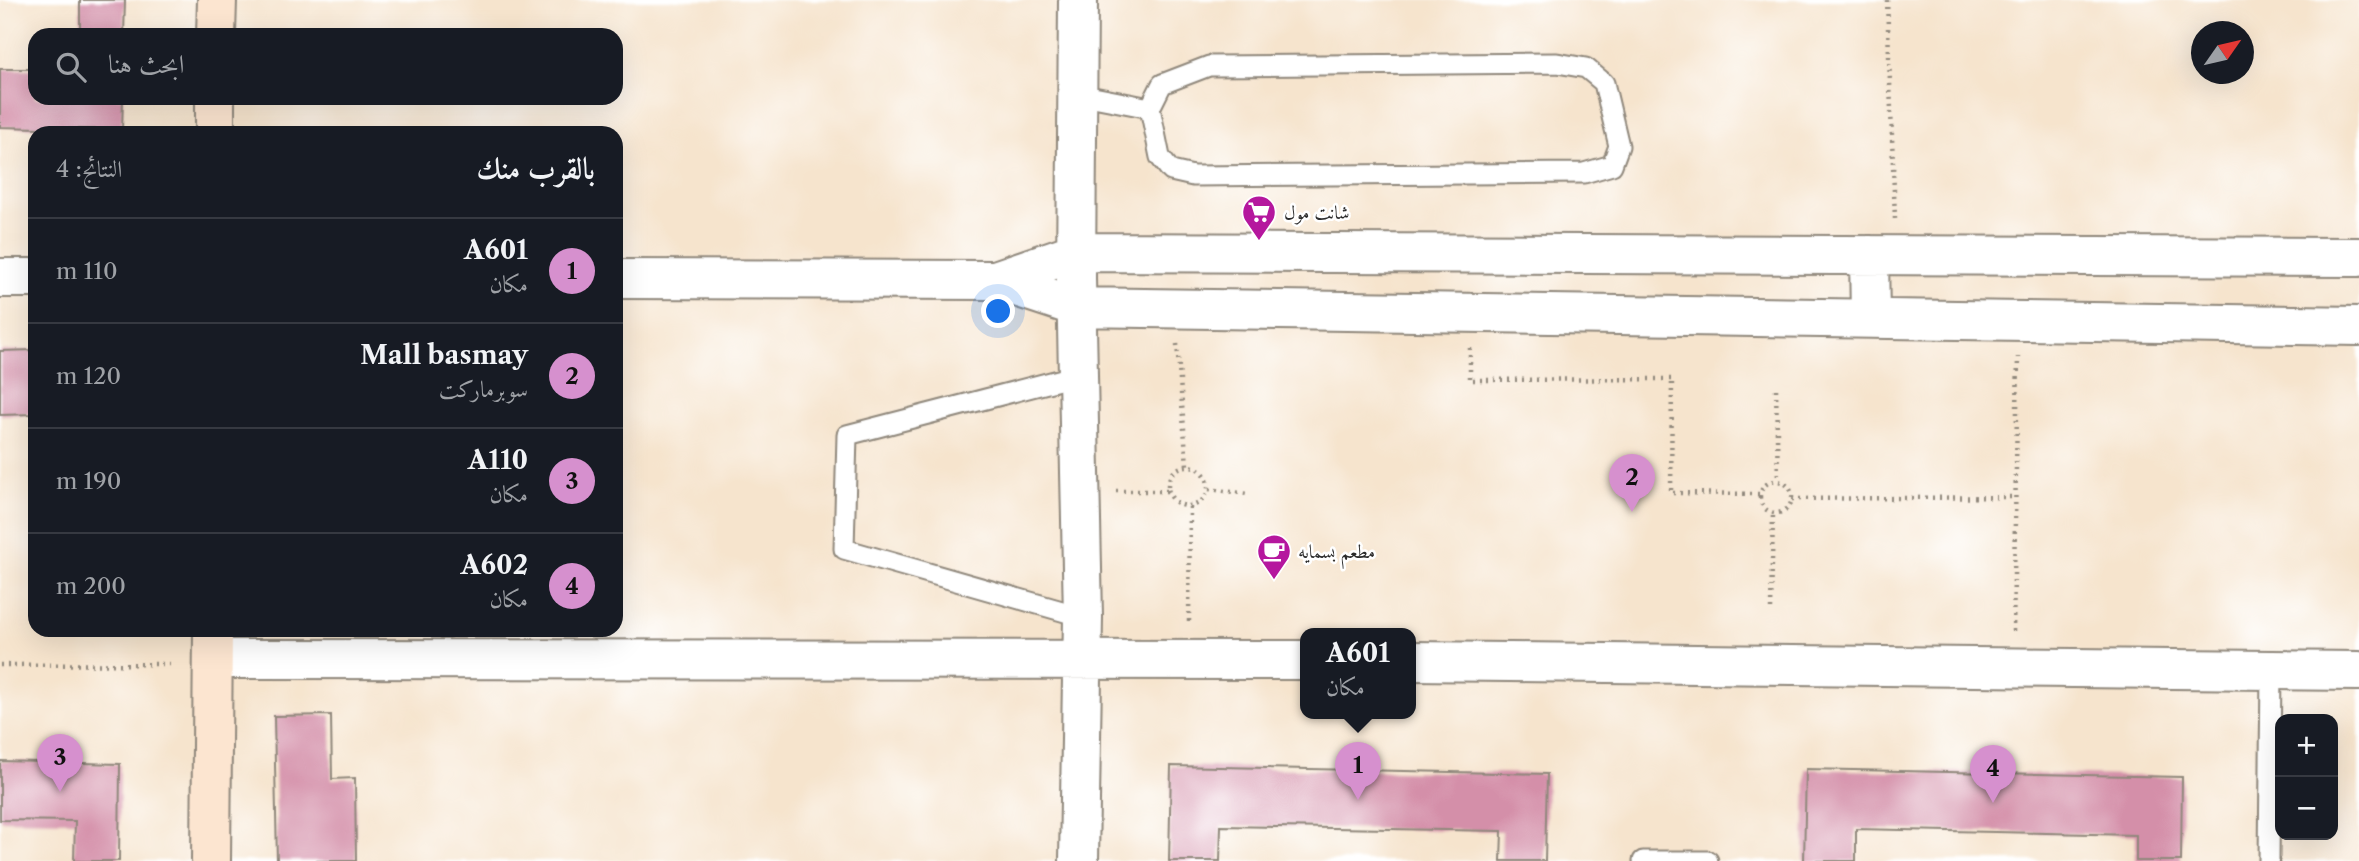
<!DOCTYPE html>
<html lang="ar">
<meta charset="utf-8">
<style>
body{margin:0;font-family:"Libre Caslon Text",Amiri,serif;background:#242831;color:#f1f3f6;direction:rtl}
.controls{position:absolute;right:21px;bottom:21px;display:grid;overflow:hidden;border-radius:14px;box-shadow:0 7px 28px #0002}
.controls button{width:63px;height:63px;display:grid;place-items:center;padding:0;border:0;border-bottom:2px solid #363941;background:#171b24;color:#f1f3f6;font:35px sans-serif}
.compass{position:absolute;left:2191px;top:21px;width:63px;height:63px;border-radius:50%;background:#171b24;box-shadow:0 7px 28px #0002;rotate:56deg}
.you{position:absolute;left:999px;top:312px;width:24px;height:24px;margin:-18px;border:5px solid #fff;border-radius:50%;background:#1a73e8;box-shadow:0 0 0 10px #1a73e833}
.badge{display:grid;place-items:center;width:46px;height:46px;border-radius:50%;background:#d690ce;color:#111;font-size:23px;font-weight:700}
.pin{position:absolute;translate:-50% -58px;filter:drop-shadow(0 2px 4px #0008)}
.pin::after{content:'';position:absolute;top:37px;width:24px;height:21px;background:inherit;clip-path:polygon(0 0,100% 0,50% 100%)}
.popup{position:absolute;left:1300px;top:628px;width:116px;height:91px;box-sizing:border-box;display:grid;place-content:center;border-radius:14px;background:#171b24;filter:drop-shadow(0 2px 5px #0005);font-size:23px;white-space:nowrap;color:#9ea1a6}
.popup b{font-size:26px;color:#f1f3f6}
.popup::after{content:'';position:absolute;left:50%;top:100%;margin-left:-14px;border:14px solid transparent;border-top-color:#171b24}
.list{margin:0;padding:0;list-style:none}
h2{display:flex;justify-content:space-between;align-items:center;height:91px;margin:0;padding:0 28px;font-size:30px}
h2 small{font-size:23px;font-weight:400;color:#9ea1a6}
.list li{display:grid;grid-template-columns:46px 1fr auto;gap:21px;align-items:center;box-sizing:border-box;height:105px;padding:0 28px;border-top:2px solid #363941}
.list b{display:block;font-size:26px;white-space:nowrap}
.list p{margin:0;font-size:23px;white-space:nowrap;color:#9ea1a6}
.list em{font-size:23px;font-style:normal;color:#9ea1a6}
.icon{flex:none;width:38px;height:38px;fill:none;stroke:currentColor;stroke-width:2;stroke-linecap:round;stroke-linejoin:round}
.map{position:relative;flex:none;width:2359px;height:861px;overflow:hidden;direction:ltr}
.search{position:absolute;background:#171b24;box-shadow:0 7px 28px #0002;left:28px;top:28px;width:595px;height:77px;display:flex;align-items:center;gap:18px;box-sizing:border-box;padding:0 24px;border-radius:21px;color:#9ea1a6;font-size:26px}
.panel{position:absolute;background:#171b24;box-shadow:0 7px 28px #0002;left:28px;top:126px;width:595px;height:511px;border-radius:21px;direction:rtl}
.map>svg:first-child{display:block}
</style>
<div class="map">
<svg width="2359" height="861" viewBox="0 0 2359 861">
<rect width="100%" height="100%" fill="#fff"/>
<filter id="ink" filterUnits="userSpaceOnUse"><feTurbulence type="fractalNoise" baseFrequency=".0143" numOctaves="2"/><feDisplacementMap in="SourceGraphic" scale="14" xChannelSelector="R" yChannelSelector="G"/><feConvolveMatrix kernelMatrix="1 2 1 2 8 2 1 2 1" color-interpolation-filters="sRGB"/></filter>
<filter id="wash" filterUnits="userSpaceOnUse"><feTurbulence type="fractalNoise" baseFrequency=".00686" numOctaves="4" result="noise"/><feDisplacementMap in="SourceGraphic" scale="28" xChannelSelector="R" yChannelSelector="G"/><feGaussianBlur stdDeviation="1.57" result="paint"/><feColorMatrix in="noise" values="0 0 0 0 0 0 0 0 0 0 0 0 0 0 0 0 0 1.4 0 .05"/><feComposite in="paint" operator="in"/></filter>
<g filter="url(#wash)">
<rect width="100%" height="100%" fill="#f6e4cd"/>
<g id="blocks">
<path fill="#d48fa9" d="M80,0H125L124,35H80Z
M0,69H35V98H123L122,130L0,127Z
M35,350V414L0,415V351Z
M331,715L332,779L355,778L356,861H277L274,716Z
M0,761L120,764L119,861H74L75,821L0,820Z
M1171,766L1547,774L1545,861H1501L1502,831L1221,826L1220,861H1169Z
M1806,769L2182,777L2181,861H2136V835L1856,829V861H1804Z"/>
</g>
</g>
<g filter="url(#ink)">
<use href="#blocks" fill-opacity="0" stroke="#90887c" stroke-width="2"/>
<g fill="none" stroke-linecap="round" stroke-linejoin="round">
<g stroke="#90887c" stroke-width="23">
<path id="lane" d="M1557,63L1586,68L1604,83L1619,146L1612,165L1584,173L1193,176L1171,171L1160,157L1150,108L1162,84L1209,66Z
M1078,94L1150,108
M1078,375L847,435L844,549L1083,617
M1643,861H1708
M2269,861L2271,670"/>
</g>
<g stroke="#90887c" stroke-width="42">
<path id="street" d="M1078,0L1076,278L1083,617L1079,861
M1869,255L1870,318
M0,278H35
M616,279L995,280L1077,307L2359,326
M995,280L1076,252L2359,257
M213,659L1306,660
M1410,661L2359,671"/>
</g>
<g stroke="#90887c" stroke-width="42">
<path id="secondary" d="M216,35L217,0
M215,133V98
M211,861L213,630"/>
</g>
<path stroke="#90887c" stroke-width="4.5" stroke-dasharray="2 5" stroke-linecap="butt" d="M1887,0L1895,219
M1177,344L1187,465
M1470,348V380L1672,379L1671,493L1759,494
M1776,389L1778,480
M1168 486a20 20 0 1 1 40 0a20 20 0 1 1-40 0Z
M1760 497a16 16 0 1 1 32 0a16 16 0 1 1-32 0Z
M1209,489L1248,494
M1116,491H1168
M1792,499L2016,497
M1771,609L1773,513
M1189,621L1190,507
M2013,631L2018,357
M0,665L174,664"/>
<use href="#lane" stroke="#fff" stroke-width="19"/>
<use href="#street" stroke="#fff" stroke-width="38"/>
<use href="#secondary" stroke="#fce5d0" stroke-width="38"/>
</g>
</g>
<defs>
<g id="supermarket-pin" transform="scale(1.75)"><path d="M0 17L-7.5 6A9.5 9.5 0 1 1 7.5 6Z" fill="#b5179e" stroke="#fff"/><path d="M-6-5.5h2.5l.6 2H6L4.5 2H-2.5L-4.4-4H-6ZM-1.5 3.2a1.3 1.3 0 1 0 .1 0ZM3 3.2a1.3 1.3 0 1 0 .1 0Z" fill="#fff"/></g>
<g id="cafe-pin" transform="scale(1.75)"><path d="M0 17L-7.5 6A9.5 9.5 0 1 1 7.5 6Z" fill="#b5179e" stroke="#fff"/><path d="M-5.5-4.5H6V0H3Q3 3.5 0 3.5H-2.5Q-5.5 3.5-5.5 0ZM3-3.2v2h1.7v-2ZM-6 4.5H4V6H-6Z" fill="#fff"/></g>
</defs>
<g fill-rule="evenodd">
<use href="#supermarket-pin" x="1259" y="212"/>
<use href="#cafe-pin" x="1274" y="551"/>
</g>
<g text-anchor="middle" stroke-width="5" stroke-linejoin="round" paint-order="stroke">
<g font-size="19" fill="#2b2b2b" stroke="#fff" text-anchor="start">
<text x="1284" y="219">شانت مول</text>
<text x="1298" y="558">مطعم بسمايه</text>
</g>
</g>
</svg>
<div class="controls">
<button>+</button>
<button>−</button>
</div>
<svg class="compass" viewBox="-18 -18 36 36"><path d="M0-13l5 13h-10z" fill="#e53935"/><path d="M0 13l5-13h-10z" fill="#9ea1a6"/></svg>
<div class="you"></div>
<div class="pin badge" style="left:1358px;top:800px">1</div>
<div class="popup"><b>A601</b>مكان</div>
<div class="pin badge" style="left:1632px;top:512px">2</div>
<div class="pin badge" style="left:60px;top:792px">3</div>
<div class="pin badge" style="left:1993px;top:803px">4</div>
<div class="search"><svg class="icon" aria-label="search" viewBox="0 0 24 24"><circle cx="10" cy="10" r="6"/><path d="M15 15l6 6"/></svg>ابحث هنا</div>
<section class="panel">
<h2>بالقرب منك<small>النتائج: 4</small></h2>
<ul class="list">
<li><span class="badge">1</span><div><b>A601</b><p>مكان</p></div><em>110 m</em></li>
<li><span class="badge">2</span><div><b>Mall basmay</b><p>سوبرماركت</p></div><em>120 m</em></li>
<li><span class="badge">3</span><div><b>A110</b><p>مكان</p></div><em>190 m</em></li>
<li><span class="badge">4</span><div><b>A602</b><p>مكان</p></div><em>200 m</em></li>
</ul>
</section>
</div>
